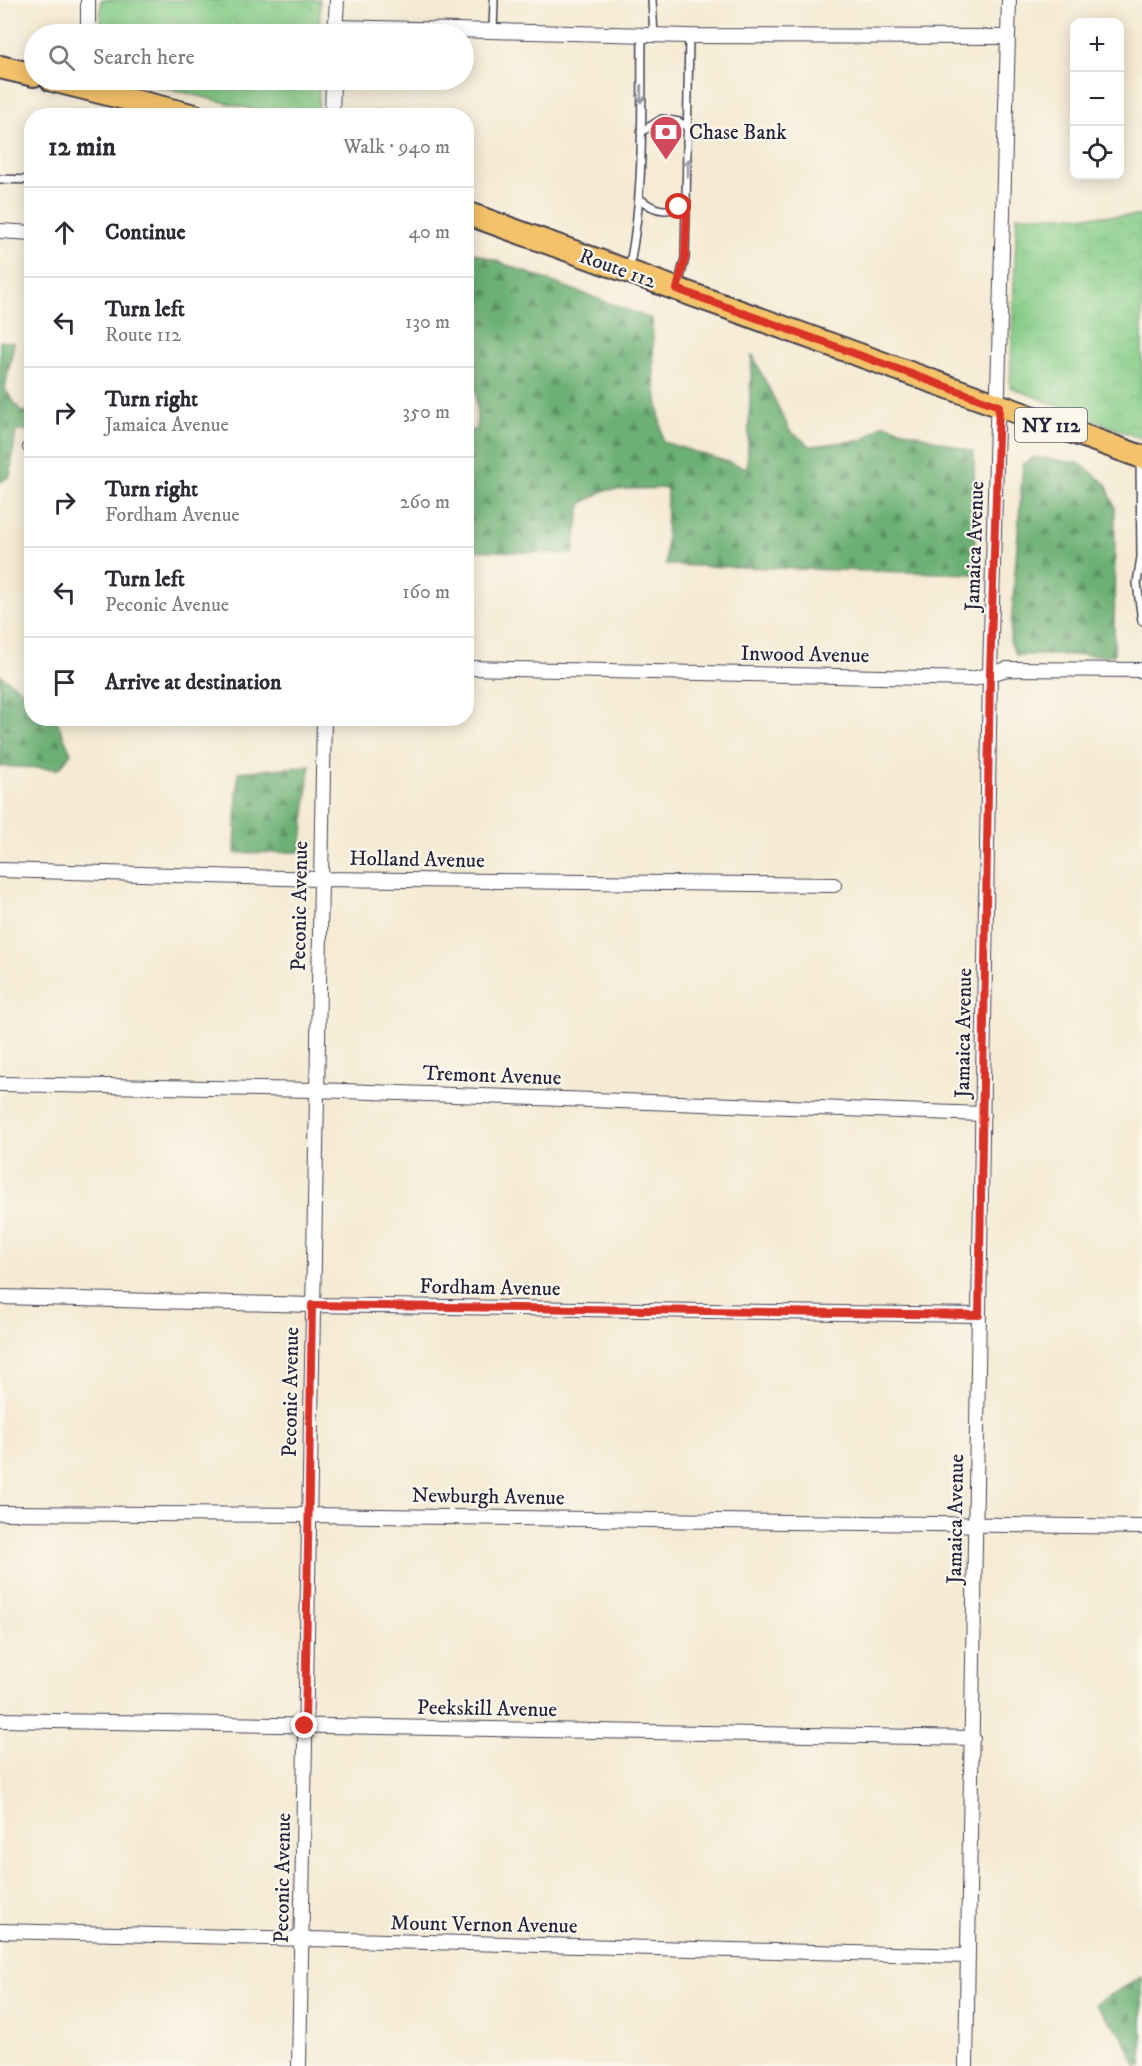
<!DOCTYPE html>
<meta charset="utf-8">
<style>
body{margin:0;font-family:"IM FELL DW Pica",serif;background:#f7f7f7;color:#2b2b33}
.controls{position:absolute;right:18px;top:18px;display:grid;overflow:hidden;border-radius:12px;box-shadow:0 3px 15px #0003}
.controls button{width:54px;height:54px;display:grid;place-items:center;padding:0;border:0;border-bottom:2px solid #e1e1e2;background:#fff;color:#2b2b33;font:30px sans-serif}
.stop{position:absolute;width:18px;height:18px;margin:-14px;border:4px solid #d93025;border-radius:50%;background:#fff}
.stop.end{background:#d93025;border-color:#fff;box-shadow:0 2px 6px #0008}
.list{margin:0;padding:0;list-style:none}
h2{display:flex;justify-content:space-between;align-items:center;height:78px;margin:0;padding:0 24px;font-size:26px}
h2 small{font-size:20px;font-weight:400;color:#7c7c81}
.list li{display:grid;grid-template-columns:39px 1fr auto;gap:18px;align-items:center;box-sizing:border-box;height:90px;padding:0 24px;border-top:2px solid #e1e1e2}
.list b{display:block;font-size:22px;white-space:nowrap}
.list p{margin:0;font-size:20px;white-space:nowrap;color:#7c7c81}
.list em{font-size:20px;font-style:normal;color:#7c7c81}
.icon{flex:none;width:33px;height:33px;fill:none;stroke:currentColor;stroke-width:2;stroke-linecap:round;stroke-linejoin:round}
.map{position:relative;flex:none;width:1142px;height:2066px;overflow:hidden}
.search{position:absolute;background:#fff;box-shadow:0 3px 15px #0003;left:24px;top:24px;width:450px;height:66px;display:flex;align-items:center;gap:15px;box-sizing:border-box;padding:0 21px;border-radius:33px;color:#7c7c81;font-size:22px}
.panel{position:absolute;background:#fff;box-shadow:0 3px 15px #0003;left:24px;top:108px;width:450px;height:618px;border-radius:24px}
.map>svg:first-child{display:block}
</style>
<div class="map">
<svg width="1142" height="2066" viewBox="0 0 1142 2066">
<defs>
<pattern id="forest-firs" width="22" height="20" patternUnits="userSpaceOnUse" patternTransform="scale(1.5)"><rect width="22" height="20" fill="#6cb074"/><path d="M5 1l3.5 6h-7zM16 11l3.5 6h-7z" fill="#588f60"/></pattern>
<pattern id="park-crowns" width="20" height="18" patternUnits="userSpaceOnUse" patternTransform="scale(1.5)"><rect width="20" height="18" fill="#85cc87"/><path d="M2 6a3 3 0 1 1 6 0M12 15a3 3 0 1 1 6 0" fill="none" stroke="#73af75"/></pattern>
</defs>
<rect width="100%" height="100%" fill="#fbf7ec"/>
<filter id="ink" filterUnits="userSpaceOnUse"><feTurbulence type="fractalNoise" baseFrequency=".0167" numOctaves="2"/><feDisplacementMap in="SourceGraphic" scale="12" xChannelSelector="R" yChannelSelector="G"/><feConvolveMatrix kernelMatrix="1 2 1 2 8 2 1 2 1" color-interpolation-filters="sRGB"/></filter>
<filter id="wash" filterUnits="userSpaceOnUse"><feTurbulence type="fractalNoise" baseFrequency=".008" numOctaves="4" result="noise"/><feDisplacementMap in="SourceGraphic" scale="24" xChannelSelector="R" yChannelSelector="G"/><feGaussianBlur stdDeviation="1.35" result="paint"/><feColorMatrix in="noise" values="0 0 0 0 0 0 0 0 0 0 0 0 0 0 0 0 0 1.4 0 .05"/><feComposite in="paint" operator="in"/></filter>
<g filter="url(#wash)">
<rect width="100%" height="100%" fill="#f5ead3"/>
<path fill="url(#forest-firs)" stroke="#476958" stroke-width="1.5" d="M467,250L652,319L654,377L663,442L747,468L752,354L790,431L811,446L863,440L884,424L974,452L975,574L666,565L667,488L605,490L581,504L573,554L467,550V431L477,430L475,350L467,347Z
M0,341L14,343L5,389L21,412L31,411L32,430L16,431L10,476L0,482Z
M1035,457L1079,463L1106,484L1115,508L1114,655H1016L1010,641L1023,464Z
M0,675L31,696L32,718L56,719L71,753L59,769L0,766Z
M310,766L301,852L235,853L238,772Z
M1142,1977V2066H1136L1123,2036L1095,2004Z"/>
<path fill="url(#park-crowns)" stroke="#547761" stroke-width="1.5" d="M101,0H320L319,34H100Z
M134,80H319L318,115H276Z
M1017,216H1142V439L1010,387Z"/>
</g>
<g filter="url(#ink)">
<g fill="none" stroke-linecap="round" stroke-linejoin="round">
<g stroke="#424052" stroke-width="10">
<path id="service" d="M652,0L654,36
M493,31L494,0
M641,132L662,119L679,122L689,128
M0,179L32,180
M640,199C656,212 669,214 687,202
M629,269C645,192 641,113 642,35
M678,286L685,258L689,36
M1140,459L1141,557L1137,583L1142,621"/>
</g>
<g stroke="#424052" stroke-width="16">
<path id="minor" d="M335,27L689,36L1008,37
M88,34V0
M335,34L337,0
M332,116L333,80
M0,231L32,233
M30,447H32
M466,668L973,679L1007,669L1142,670
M0,870L320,879L834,885
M0,1084L316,1090L983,1114
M0,1297L312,1305L979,1315
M0,1513L309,1515L1142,1527
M0,1720L973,1738
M0,1931L968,1956
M299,2066L324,718
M966,2066L990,673L1009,0"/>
</g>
<g stroke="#424052" stroke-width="26">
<path id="primary" d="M0,67L34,75
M52,80L195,116
M466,213L1142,457"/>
</g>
<use href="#service" stroke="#fff" stroke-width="7"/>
<use href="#minor" stroke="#fff" stroke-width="14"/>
<use href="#primary" stroke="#f4c26a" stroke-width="22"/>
</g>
<defs><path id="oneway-shaft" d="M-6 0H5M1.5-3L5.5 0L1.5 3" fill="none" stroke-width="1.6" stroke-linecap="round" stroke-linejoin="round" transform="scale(1.5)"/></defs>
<g stroke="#9c9ca7">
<use href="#oneway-shaft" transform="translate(641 94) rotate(91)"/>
<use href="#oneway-shaft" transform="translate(688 168) rotate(-89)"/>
</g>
</g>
<g fill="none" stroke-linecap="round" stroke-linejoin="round" filter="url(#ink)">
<path stroke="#d93025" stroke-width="8" d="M305,1726L312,1305L979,1315L990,673L999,406L677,289L685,258L687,202L679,207"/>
</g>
<defs>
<g id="bank-pin" transform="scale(1.725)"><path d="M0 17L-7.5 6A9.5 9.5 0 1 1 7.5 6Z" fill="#d1495b" stroke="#fbf7ec"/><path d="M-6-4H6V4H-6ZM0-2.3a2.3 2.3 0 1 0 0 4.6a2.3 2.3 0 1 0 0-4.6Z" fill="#fff"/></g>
</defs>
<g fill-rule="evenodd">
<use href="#bank-pin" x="666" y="132"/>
</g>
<g text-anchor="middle" stroke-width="4.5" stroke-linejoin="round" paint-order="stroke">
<rect fill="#fbf7ec" stroke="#636270" stroke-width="1.5" x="1015" y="408" width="72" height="34" rx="4.5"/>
<g font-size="20" font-weight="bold" fill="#22223b">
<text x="1051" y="432">NY 112</text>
</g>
<g font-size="21" fill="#22223b" stroke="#fbf7ec" text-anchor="start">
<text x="689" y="139">Chase Bank</text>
</g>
<g font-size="21" fill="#22223b" stroke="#fbf7ec">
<text transform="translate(618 268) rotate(20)" y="7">Route 112</text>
<text transform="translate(974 546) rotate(-88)" y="7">Jamaica Avenue</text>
<text transform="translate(805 654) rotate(1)" y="7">Inwood Avenue</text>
<text transform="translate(417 859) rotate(1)" y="7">Holland Avenue</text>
<text transform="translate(299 906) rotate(-89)" y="7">Peconic Avenue</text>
<text transform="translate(963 1033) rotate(-89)" y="7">Jamaica Avenue</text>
<text transform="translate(492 1075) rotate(2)" y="7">Tremont Avenue</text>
<text transform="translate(490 1287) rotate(1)" y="7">Fordham Avenue</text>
<text transform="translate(290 1392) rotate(-89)" y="7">Peconic Avenue</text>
<text transform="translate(488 1496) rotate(1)" y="7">Newburgh Avenue</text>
<text transform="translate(955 1519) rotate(-89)" y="7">Jamaica Avenue</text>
<text transform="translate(487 1708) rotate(1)" y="7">Peekskill Avenue</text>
<text transform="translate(282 1878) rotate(-89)" y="7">Peconic Avenue</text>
<text transform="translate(484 1924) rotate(1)" y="7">Mount Vernon Avenue</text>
</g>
</g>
</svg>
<div class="controls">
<button>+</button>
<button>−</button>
<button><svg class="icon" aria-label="locate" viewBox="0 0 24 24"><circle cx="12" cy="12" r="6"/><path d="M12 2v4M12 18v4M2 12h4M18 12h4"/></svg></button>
</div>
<div class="stop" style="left:679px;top:207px"></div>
<div class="stop end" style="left:305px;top:1726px"></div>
<div class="search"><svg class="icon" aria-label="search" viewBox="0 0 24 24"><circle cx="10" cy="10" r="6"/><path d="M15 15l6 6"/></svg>Search here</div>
<section class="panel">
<h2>12 min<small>Walk · 940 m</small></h2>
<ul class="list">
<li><svg class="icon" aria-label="ahead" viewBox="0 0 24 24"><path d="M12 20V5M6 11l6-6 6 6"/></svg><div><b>Continue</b></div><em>40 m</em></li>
<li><svg class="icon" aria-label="left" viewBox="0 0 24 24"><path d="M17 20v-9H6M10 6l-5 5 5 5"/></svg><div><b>Turn left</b><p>Route 112</p></div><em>130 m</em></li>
<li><svg class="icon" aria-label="right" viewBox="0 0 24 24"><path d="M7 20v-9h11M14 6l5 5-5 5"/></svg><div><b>Turn right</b><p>Jamaica Avenue</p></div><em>350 m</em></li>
<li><svg class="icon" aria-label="right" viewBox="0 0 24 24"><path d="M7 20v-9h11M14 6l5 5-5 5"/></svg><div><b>Turn right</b><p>Fordham Avenue</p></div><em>260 m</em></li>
<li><svg class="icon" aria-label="left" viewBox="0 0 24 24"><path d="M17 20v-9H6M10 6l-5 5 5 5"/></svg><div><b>Turn left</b><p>Peconic Avenue</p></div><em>160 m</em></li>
<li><svg class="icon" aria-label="arrive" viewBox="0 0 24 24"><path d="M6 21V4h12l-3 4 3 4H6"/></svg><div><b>Arrive at destination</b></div></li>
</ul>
</section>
</div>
